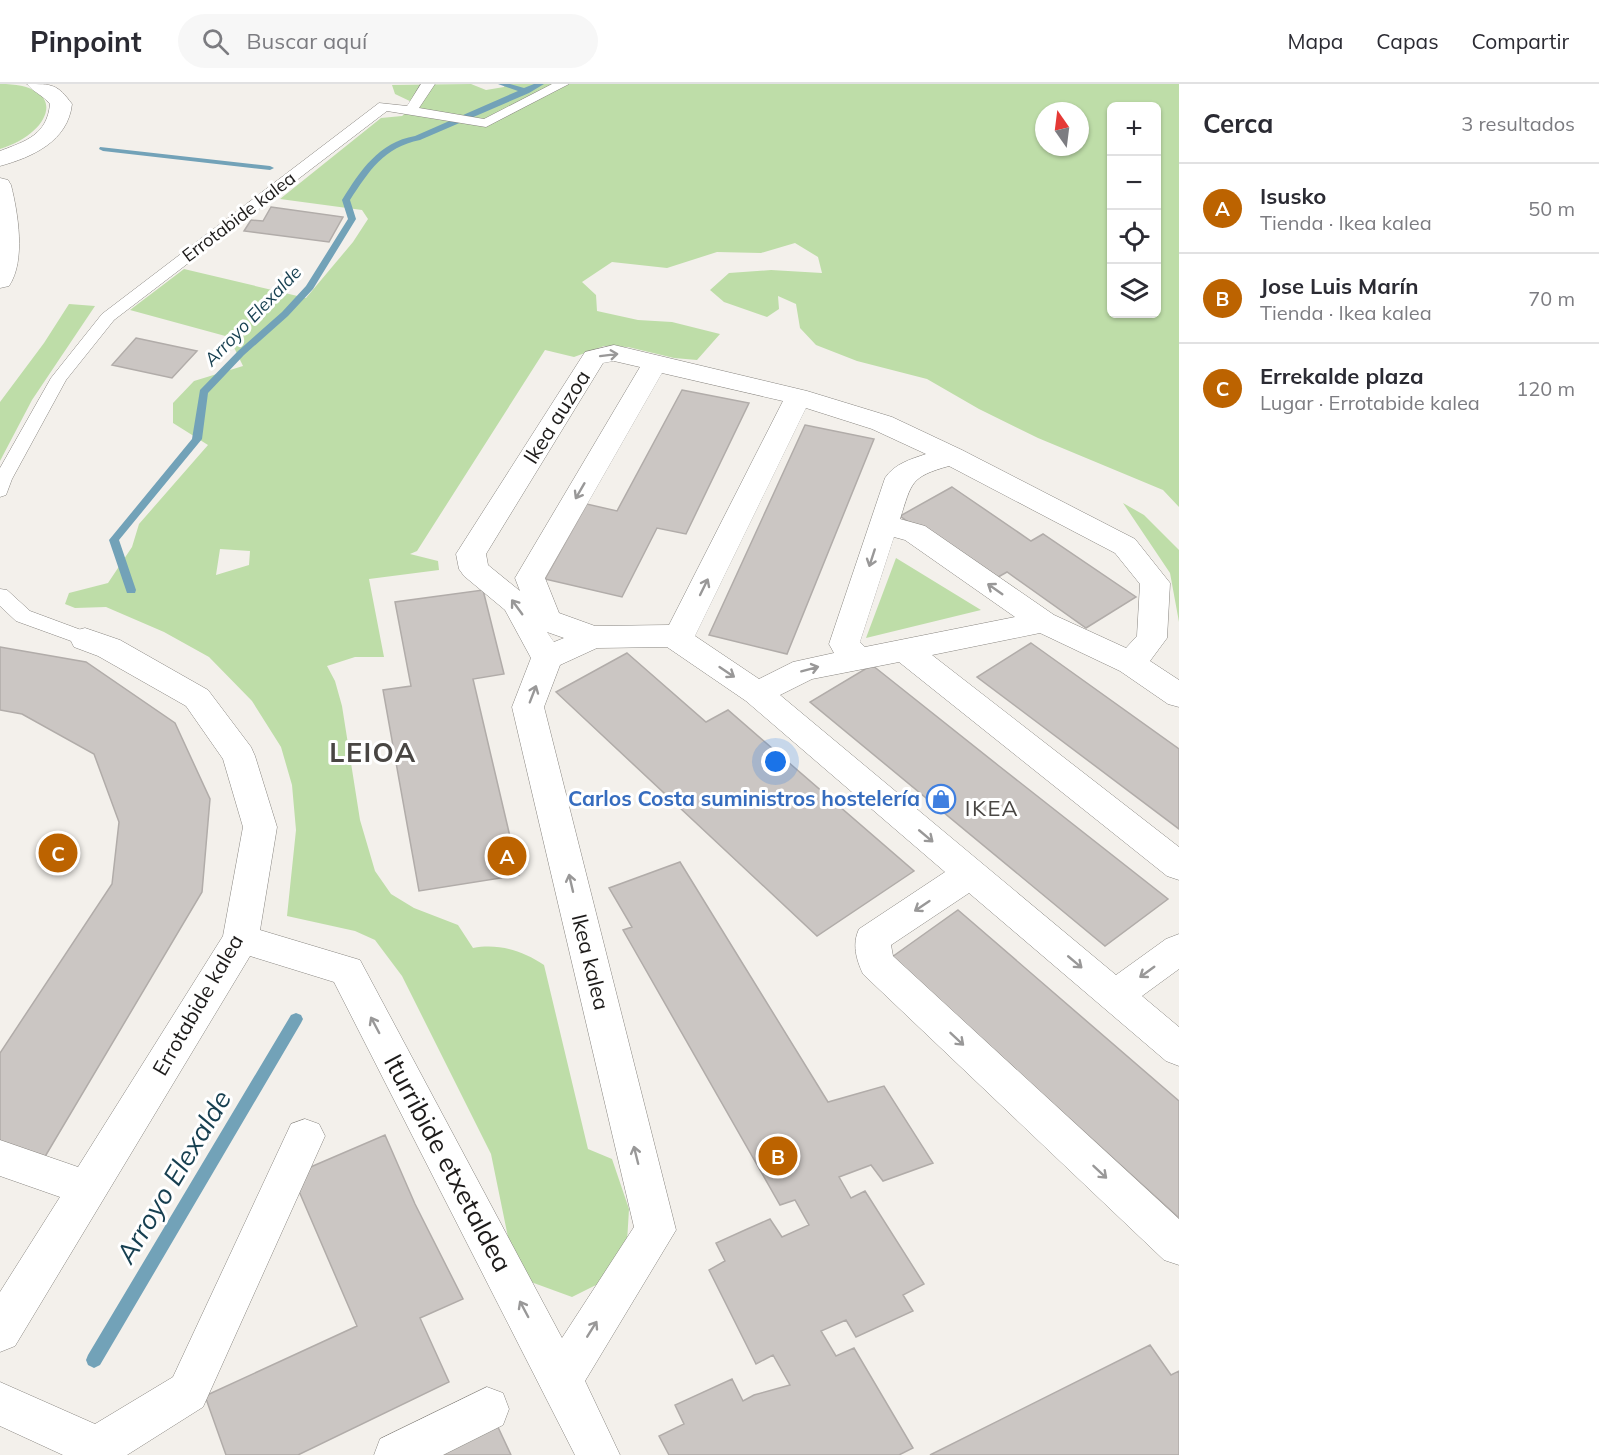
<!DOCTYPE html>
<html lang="es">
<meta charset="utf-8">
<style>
body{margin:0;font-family:Mulish,sans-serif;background:#f7f7f7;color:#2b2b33}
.controls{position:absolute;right:18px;top:18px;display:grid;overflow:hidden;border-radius:9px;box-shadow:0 2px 4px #0004}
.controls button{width:54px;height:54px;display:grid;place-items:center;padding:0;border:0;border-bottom:2px solid #e1e1e2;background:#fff;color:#2b2b33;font:30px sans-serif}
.compass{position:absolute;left:1035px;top:18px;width:54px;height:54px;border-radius:50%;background:#fff;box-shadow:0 2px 4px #0004;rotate:346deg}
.you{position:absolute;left:776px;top:678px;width:21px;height:21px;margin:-15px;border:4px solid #fff;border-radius:50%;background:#1a73e8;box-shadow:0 0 0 9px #1a73e833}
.badge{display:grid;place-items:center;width:39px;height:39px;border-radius:50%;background:#bc6300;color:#fff;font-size:20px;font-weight:700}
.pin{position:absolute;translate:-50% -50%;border:3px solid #fff;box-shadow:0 2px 6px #0006}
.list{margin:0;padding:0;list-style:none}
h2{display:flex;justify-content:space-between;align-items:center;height:78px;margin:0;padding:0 24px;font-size:26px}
h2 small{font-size:20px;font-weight:400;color:#7c7c81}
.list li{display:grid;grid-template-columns:39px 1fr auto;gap:18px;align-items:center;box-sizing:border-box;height:90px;padding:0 24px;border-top:2px solid #e1e1e2}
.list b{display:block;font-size:22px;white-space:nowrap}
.list p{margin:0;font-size:20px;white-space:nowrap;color:#7c7c81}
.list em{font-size:20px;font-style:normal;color:#7c7c81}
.icon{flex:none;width:33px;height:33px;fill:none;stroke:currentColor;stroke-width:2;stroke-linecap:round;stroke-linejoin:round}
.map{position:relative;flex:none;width:1179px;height:1371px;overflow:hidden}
header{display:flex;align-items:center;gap:36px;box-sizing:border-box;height:84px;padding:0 30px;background:#fff;border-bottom:2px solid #e1e1e2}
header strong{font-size:28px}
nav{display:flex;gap:33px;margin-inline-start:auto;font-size:21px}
.search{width:420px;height:54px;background:#f7f7f7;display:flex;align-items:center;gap:15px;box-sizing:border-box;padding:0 21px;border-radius:33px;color:#7c7c81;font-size:22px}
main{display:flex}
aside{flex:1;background:#fff}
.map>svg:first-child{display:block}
</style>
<header>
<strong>Pinpoint</strong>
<div class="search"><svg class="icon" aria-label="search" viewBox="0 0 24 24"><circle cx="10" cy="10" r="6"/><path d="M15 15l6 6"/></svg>Buscar aquí</div>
<nav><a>Mapa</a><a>Capas</a><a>Compartir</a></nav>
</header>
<main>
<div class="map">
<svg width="1179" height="1371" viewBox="0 0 1179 1371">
<rect width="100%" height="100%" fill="#f3f0eb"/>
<path fill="#bedda8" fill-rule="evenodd" d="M0,0C70,0 53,49 0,65Z
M471,0L486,6L504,3L505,0H1179V423L1163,406L1038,354L979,325L927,295L857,277L816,261L800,244L796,220L778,212L779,225L767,233L724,218L710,206L729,189L771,186L822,189L818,173L795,159L761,169L717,168L667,184L612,178L582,198L596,211L597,227L638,236L672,238L720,250L697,276L674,274L628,263L604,262L574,273L545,266L417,467L410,470L438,477L439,486L369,495L384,573H355L327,582L335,597L342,622L360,736L375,787L391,810L414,824L458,841L473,864C499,859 523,867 544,881L588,1065L612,1075L629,1125L627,1158L604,1197L572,1213L531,1198L509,1158L491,1070L402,892L375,856L355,847L287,832L296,746L292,701L281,663L252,617L209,573L164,548L106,523L75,524L65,520L69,509L108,499L132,463L139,440L208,361L173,339V319L194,297L243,282L229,253L130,226L184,185L306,214L353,158L368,135L362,126L280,115L381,34L402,32L416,20L395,10L392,1ZM1112,22H1156V230H1112ZM1044,27H1080V63H1044ZM220,465L250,467L249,481L216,491Z
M69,220L95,222L32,316L0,377V318L44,259Z
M1123,419L1144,431L1179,466V538L1170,489Z
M896,474L981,526L866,554Z"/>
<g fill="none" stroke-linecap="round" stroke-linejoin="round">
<path fill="#72a2b8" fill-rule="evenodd" d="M498,0H510L524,4L534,0H544L529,9L420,56C384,63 369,87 350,116L356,135L313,205L288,232L244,271L208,309L202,355L119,456L136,506L135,509H127L109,456L192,355L200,306L238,267L282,228L306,202L348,135L342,116C360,87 379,58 415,52L518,7Z
M100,63L270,82L274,84L270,86L103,67L99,65Z
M296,929L301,931L303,935L301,939L100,1281L94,1284L88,1281L86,1276L88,1271L291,931Z"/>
</g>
<path fill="#cbc6c3" stroke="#b1aca9" stroke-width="1.5" d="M271,123L343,133L329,158L244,147L251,136L263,137Z
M136,254L197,267L172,294L112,281Z
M682,306L749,319L686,450L657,444L622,513L545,495L587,420L617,427Z
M805,341L874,355L787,570L709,551Z
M952,403L1031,457L1043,450L1136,513L1086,544L1007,488L991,497L900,432Z
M483,506L504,590L473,595L519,791L419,807L383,606L411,602L395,518Z
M1031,559L1179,665V745L977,593Z
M0,563L86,578L175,639L210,715L202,808L43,1076L0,1061V969L112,800L119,738L94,670L22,630L0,626Z
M627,569L706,638L728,626L914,787L817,852L556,608Z
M872,581L999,682L1168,815L1105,862L810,618Z
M680,778L828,1018L884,1002L933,1079L883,1097L871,1081L839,1093L851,1114L865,1107L924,1200L903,1211L913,1227L856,1253L846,1236L821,1247L836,1272L854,1264L913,1364L899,1371H669L659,1352L684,1340L675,1321L732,1295L743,1317L754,1311L790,1301L773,1271L756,1280L709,1186L725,1177L716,1159L745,1146L770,1135L782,1153L809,1141L795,1116L780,1121L623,846L632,843L609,804Z
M958,826L1179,1017V1134L892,873Z
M385,1051L415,1120L463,1215L420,1234L449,1298L298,1371H226L205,1312L357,1242L292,1091Z
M1150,1261L1171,1291L1179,1287V1371H930Z
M497,1341L511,1371H435Z"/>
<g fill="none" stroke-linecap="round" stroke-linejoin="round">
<g stroke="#898681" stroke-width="1">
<path id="lane" d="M421,0H435L419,24L484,35L552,0H569L486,43L387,27L114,236L66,296L12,395L6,411L0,413V384L51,294L102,230L379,19L407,22Z
M0,505L7,506L30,527L92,550L95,555L92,560L85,562L16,537L0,522Z"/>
</g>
<g stroke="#898681" stroke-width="1">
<path id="street" d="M27,0C53,0 57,0 72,20C68,57 33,73 0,82V67C26,57 47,51 50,20C44,12 33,8 27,0Z
M0,94L8,96L11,101C18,129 26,177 9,202L0,204Z
M614,261L807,307L892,333L962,366L1135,455L1170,499L1167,554L1150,577L1179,596V623L1168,620L1120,587L1040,549L932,571L1179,763V796L1167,792L899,578L812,595L780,611L1116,891L1166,855L1179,850V885L1142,912L1179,943V982L1166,977L969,809L891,861L893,872L1179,1135V1181L1164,1176L863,890C856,875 852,860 859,845L945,788L746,617L667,563L597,564L560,581L544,623L676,1146L585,1297L620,1371H575L334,898L250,872L15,1262L0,1268V1208L60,1113L0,1092V1056L78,1083L223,852L243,743L223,675L186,622L98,572L74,563L70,555L74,547L85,544L120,556L208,606L251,663L255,672L277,743L260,846L360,876L562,1254L634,1143L512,623L531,574L505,526L464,492L459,485L456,470L585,268ZM614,277L640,283L515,494L520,507L488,481L486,470L603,279ZM662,289L783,317L669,541L595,542L559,529L545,494ZM806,324L872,345L926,370C911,375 894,380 885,394L829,560L834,569L793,578L759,595L695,552ZM949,382L1115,469L1140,500L1137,552L1126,564L1054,531L925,442L900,435C912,398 910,393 949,382ZM894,453L905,456L1015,533L865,563L860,558ZM547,548L564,554L554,558Z
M305,1035L319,1040L325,1052L203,1323L127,1371H63L0,1342V1298L95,1340L173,1293L291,1040Z
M487,1303L503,1309L509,1325L503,1341L443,1371H374L380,1355Z"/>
</g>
<use href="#lane" fill="#fff" fill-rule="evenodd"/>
<use href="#street" fill="#fff" fill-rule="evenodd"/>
</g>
<defs><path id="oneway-shaft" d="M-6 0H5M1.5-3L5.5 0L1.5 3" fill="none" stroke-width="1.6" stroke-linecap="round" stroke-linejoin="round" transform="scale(1.5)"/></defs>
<g stroke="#999898">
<use href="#oneway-shaft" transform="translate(609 271) rotate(-7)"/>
<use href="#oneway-shaft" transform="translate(580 407) rotate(120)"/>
<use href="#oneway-shaft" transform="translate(872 474) rotate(108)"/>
<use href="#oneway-shaft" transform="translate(704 503) rotate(-64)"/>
<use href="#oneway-shaft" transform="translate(995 505) rotate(-145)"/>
<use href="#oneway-shaft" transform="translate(517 523) rotate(-126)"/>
<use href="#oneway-shaft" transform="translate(810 585) rotate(-15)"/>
<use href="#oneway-shaft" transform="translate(727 588) rotate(34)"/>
<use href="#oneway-shaft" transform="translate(533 610) rotate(-69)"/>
<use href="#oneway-shaft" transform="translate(926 752) rotate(40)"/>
<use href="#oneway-shaft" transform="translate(571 799) rotate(-103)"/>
<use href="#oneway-shaft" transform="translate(922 822) rotate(146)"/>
<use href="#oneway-shaft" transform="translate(1075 878) rotate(40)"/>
<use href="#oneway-shaft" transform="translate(1147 888) rotate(144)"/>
<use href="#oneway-shaft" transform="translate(375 941) rotate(-118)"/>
<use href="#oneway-shaft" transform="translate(957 955) rotate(43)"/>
<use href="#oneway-shaft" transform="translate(636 1071) rotate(-104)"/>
<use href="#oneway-shaft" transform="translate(1100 1088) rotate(43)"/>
<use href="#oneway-shaft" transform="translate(524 1225) rotate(-118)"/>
<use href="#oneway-shaft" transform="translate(592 1245) rotate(-58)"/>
</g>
<defs>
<g id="shop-ring" transform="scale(1.5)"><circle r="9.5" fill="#fff" stroke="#3f7fe0" stroke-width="1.5"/><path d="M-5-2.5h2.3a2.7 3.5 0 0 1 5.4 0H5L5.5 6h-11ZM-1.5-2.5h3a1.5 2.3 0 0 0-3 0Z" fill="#3f7fe0"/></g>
</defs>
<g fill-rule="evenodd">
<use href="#shop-ring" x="941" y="715"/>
</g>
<g text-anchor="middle" stroke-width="6" stroke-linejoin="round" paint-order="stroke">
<g font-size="18" fill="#1d1b1a" stroke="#fff">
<text transform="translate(239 133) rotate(-37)" y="6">Errotabide kalea</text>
</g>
<g font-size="18" font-style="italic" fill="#163f50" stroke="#fff">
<text transform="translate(253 232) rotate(-46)" y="6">Arroyo Elexalde</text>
</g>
<g font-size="21" fill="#1d1b1a" stroke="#fff">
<text transform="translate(557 333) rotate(-58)" y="7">Ikea auzoa</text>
<text transform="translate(590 878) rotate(76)" y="7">Ikea kalea</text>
<text transform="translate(198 921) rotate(-60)" y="7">Errotabide kalea</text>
</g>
<g font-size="21" font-weight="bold" fill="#366cbe" stroke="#fff" text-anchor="end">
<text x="920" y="722">Carlos Costa suministros hostelería</text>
</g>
<g font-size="22" letter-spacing="1.5" fill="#494643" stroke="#fff">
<text x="992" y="732">IKEA</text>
</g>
<g font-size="26" fill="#1d1b1a" stroke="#fff">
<text transform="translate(448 1079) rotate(62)" y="9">Iturribide etxetaldea</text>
</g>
<g font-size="27" font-weight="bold" letter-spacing="1.5" fill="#494643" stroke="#fff">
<text x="373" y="678">LEIOA</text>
</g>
<g font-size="27" font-style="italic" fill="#163f50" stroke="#fff">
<text transform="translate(174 1093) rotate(-59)" y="9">Arroyo Elexalde</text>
</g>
</g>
</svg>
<div class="controls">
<button>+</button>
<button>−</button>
<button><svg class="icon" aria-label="locate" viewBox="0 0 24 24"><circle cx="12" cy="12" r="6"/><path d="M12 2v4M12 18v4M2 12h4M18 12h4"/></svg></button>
<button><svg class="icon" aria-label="layers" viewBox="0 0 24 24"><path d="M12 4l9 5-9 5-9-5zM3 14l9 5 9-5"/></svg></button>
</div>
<svg class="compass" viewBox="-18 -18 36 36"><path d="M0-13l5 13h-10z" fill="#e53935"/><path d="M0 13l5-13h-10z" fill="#7c7c81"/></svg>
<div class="you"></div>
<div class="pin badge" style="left:507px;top:772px">A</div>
<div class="pin badge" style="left:778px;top:1072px">B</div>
<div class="pin badge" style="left:58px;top:769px">C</div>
</div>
<aside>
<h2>Cerca<small>3 resultados</small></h2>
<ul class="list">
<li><span class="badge">A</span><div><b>Isusko</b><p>Tienda · Ikea kalea</p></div><em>50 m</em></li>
<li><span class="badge">B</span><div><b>Jose Luis Marín</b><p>Tienda · Ikea kalea</p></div><em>70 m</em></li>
<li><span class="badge">C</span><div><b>Errekalde plaza</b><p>Lugar · Errotabide kalea</p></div><em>120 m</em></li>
</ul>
</aside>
</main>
